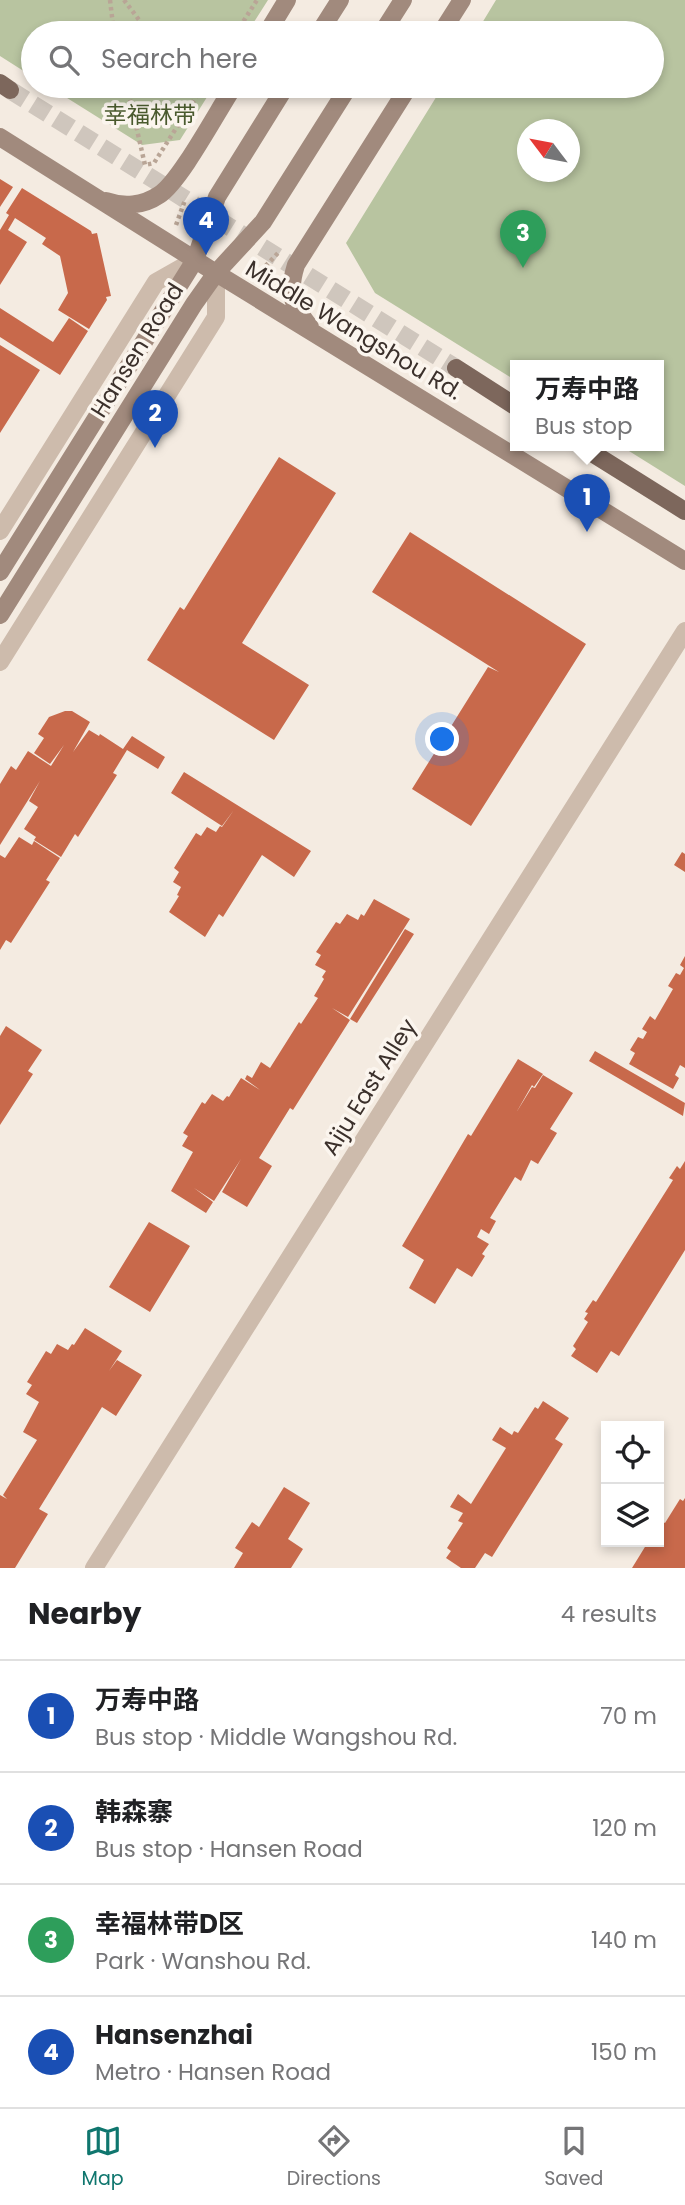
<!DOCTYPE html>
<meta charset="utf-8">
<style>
body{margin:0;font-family:Poppins,"Noto Sans SC",sans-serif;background:#f6f6f6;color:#202124}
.controls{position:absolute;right:21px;bottom:21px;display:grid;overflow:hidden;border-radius:0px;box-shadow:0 4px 10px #0003}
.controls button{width:63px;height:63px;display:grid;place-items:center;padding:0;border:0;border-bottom:2px solid #e0e0e0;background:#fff;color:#202124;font:35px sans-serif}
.compass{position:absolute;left:517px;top:119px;width:63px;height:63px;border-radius:50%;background:#fff;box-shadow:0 4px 10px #0003;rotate:302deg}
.you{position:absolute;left:443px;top:740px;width:24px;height:24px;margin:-18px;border:5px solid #fff;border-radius:50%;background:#1a73e8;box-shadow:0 0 0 10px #1a73e833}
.badge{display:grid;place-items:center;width:46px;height:46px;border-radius:50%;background:#0f766e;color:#fff;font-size:23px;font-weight:700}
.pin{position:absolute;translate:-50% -58px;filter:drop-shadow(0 2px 4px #0008)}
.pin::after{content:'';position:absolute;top:37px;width:24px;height:21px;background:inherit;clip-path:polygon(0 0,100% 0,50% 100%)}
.popup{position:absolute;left:510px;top:360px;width:154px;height:91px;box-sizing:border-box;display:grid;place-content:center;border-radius:0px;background:#fff;filter:drop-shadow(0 2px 5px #0005);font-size:23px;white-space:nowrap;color:#757577}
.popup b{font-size:26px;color:#202124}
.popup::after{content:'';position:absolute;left:50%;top:100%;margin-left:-14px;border:14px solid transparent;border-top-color:#fff}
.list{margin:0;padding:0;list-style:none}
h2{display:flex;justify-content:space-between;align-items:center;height:91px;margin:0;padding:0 28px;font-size:30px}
h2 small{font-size:23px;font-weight:400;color:#757577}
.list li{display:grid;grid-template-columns:46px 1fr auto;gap:21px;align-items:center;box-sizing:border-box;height:112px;padding:0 28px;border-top:2px solid #e0e0e0}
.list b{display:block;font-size:26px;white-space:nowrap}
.list p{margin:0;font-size:23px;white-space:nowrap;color:#757577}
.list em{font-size:23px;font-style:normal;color:#757577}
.icon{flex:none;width:38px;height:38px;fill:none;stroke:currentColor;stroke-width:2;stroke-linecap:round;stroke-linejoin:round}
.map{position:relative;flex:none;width:685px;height:1568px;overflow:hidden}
.search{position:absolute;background:#fff;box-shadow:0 4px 10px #0003;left:21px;right:21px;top:21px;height:77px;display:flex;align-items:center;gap:18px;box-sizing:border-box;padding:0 24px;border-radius:38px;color:#757577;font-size:26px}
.sheet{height:539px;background:#fff}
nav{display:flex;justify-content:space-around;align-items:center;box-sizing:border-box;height:98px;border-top:2px solid #e0e0e0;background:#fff;font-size:19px;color:#757577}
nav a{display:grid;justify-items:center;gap:4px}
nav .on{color:#0f766e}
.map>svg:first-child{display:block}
</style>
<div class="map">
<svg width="685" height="1568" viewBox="0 0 685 1568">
<rect width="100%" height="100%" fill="#f4ebe1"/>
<path fill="#b8c4a0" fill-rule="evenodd" d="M0,0H268L247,33H33V77L0,56Z
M496,0H685V486L621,446H659V366H515V380L375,293L346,243L443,86H652V33H476ZM528,130H570V172H528Z
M48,86H214L180,140L142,145Z"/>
<path fill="#c8694b" d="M0,179L13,187L0,207Z
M22,188L91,231L92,234L97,233L111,296L106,297L107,300L89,329L58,310L68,293L60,256L42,244L46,238L15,218L8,230L27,242L0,285V230L9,215L6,213Z
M0,308L53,342L69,318L88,331L60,375L0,337Z
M0,345L40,370L0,433Z
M279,457L336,493L242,643L309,685L274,740L147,660L180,607L184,610Z
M410,532L586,644L471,826L412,789L488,667L499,672L372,592Z
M65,711H72L90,722L73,752L89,730L99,736L100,734L123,749L132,736L165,757L158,769L127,750L113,773L117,775L78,837L75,834L61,857L34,840L36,837L24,829L38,807L29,801L40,781L0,845V784L11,766L16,770L28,751L51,766L64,745L50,764L34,753L44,738L38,734L49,717Z
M184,772L311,851L294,877L262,855L223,917L219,914L205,937L169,912L179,896L177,895L181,887L173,882L179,872L174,868L196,833L201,836L207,827L216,832L220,826L222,827L234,810L222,826L171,793Z
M19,837L32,845L34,841L60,858L46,880L50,882L11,943L6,940L0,950V855L5,858Z
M682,852L685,854V872L674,865Z
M374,899L410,919L348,1017L332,1008L350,1020L293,1110L290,1108L259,1158L272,1166L247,1207L222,1192L241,1159L214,1201L194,1188L213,1202L206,1213L171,1191L193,1152L182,1146L188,1136L183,1133L202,1102L205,1104L212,1094L223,1101L227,1096L229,1097L241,1078L260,1090L245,1079L247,1075L252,1078L261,1062L270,1068L299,1022L301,1024L318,998L314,996L324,979L322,977L326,971L315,965L321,955L316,952L336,922L340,924L347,914L358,920L361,914L364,916Z
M405,929L414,934L357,1023L350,1019Z
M685,956V1068L680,1065L675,1075L679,1078L673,1089L629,1064L635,1053L630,1050L638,1037L643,1039L647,1032L642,1029L650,1016L655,1020L673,989L668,986L676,973L680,975L684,968L680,965Z
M6,1026L42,1050L28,1071L33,1074L0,1125V1036Z
M595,1051L685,1103L683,1116L589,1061Z
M518,1059L543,1074L534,1087L532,1085L516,1113L532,1087L535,1088L543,1075L573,1093L550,1129L557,1133L538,1164L531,1160L521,1181L515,1177L490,1218L496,1221L489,1234L481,1229L477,1237L489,1244L482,1254L485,1256L472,1277L457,1268L435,1304L409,1288L424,1260L402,1246L468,1134L471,1136Z
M685,1161V1250L619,1356L611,1351L597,1373L571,1356L576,1349L573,1346L588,1322L584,1319L588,1313L585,1312L593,1300L596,1302L673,1180L669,1178L677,1166L680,1169Z
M149,1222L190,1246L150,1312L109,1287Z
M85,1328L122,1351L109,1371L117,1360L142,1375L116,1416L102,1407L39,1509L48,1514L15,1568H0V1495L7,1499L3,1495L37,1440L23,1432L39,1402L26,1394L32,1385L27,1382L46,1351L51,1354L57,1344L68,1350L72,1344L74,1345Z
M543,1401L569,1418L555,1439L563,1444L492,1557L485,1553L475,1568H461L446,1558L451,1551L447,1548L463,1523L458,1521L463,1513L450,1507L458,1494L471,1504L506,1448L492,1440L500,1427L512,1435L514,1431L518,1433L535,1407L538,1409Z
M284,1487L310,1503L288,1539L303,1549L291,1568H234L243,1553L235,1548L252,1522L259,1527Z
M685,1498V1568H632L648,1542H659L661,1521L665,1523L680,1499L683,1501Z"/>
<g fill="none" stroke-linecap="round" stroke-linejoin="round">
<path stroke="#cfc6bd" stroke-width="18" stroke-dasharray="18 9" stroke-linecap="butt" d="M10,90L456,368"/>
<path stroke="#b9a596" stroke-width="4.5" stroke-dasharray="3.5 3.5" stroke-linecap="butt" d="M110,0L114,33
M124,0L149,33
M236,33L257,0
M127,86L145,165L154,163L203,86
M176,225L185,200
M256,276L279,252"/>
<path stroke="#cdbbac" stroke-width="18" d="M0,531L156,282L195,260
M0,662L216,317V273
M94,1568L685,631"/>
<path stroke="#a18a7d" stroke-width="18" d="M267,33L287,0
M319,33L340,0
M382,33L403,0
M441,33L462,0
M0,137L216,273L685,561
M106,201C123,207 143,206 159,195C180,182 218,110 234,86
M310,327C292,304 287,294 296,265L409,86
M0,572L195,260L217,197L286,86
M0,615L194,304L216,273L263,222L349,86"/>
<path stroke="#7d675c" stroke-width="18" d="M0,83L10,90
M456,368L515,406
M581,446L685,511"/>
</g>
<g text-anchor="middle" stroke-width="7" stroke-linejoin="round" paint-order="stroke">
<g font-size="23" fill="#4a5a2e" stroke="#fbf5ee">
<text x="150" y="123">幸福林带</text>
</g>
<g font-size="23" fill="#3b302b" stroke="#fbf5ee">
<text transform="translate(354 330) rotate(31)" y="8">Middle Wangshou Rd.</text>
<text transform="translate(137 350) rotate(-58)" y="8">Hansen Road</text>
<text transform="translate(369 1087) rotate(-58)" y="8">Aiju East Alley</text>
</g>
</g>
</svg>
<div class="controls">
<button><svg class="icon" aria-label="locate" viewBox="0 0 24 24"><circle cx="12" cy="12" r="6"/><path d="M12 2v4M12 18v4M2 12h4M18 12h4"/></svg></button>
<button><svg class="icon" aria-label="layers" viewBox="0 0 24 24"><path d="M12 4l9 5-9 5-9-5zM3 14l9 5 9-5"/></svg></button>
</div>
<svg class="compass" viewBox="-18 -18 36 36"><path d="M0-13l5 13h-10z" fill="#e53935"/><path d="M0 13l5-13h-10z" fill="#757577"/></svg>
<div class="you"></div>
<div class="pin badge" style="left:587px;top:532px;background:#1a4fb4">1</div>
<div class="popup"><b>万寿中路</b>Bus stop</div>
<div class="pin badge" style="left:155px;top:448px;background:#1a4fb4">2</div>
<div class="pin badge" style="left:523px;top:268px;background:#2e9e5b">3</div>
<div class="pin badge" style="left:206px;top:255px;background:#1a4fb4">4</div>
<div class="search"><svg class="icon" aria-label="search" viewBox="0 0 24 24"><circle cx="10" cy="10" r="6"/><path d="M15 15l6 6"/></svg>Search here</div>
</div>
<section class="sheet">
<h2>Nearby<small>4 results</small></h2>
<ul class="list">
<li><span class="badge" style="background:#1a4fb4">1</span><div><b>万寿中路</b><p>Bus stop · Middle Wangshou Rd.</p></div><em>70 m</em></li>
<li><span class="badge" style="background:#1a4fb4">2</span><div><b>韩森寨</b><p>Bus stop · Hansen Road</p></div><em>120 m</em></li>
<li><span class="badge" style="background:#2e9e5b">3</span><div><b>幸福林带D区</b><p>Park · Wanshou Rd.</p></div><em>140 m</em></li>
<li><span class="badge" style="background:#1a4fb4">4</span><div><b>Hansenzhai</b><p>Metro · Hansen Road</p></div><em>150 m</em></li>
</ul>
</section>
<nav>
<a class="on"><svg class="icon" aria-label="map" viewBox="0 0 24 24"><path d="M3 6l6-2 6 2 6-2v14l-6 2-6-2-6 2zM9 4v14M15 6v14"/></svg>Map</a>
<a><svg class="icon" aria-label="directions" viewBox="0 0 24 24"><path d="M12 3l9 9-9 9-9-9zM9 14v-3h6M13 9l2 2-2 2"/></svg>Directions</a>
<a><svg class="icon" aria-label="saved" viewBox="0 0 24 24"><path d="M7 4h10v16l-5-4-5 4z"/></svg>Saved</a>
</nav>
